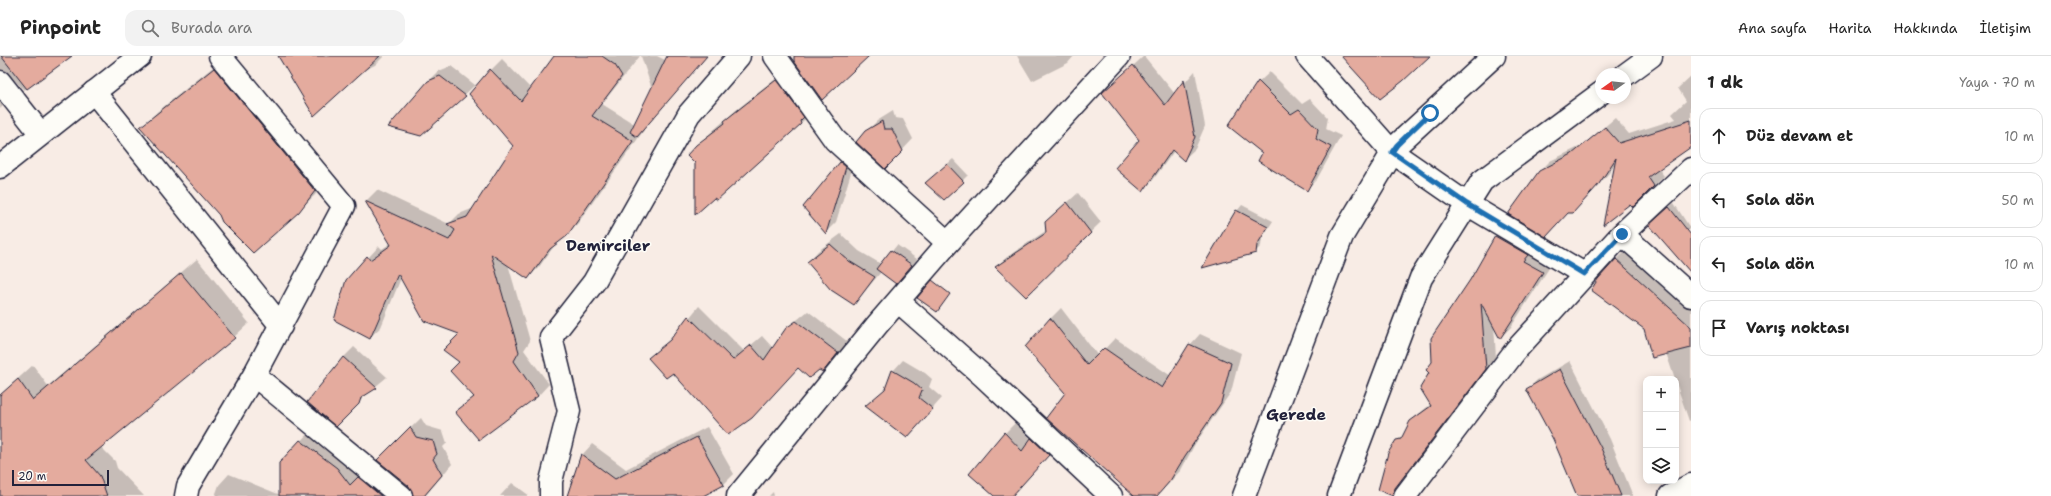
<!DOCTYPE html>
<html lang="tr">
<meta charset="utf-8">
<style>
body{margin:0;font-family:"Shantell Sans",sans-serif;background:#f2f2f2;color:#222}
.controls{position:absolute;right:12px;bottom:12px;display:grid;overflow:hidden;border-radius:8px;box-shadow:0 2px 10px #0003}
.controls button{width:36px;height:36px;display:grid;place-items:center;padding:0;border:0;border-bottom:1px solid #e0e0e0;background:#fff;color:#222;font:20px sans-serif}
.compass{position:absolute;left:1595px;top:12px;width:36px;height:36px;border-radius:50%;background:#fff;box-shadow:0 2px 10px #0003;rotate:255deg}
.scale{position:absolute;left:12px;bottom:10px;width:97px;box-sizing:border-box;padding-left:4px;border:2px solid #22223b;border-top:0;font-size:11px;line-height:14px;white-space:nowrap;color:#22223b;-webkit-text-stroke:3px #fdfcf7;paint-order:stroke}
.stop{position:absolute;width:12px;height:12px;margin:-9px;border:3px solid #1f6fb2;border-radius:50%;background:#fff}
.stop.end{background:#1f6fb2;border-color:#fff;box-shadow:0 1px 4px #0008}
.list{margin:0;padding:0;list-style:none}
h2{display:flex;justify-content:space-between;align-items:center;height:52px;margin:0;padding:0 16px;font-size:17px}
h2 small{font-size:13px;font-weight:400;color:#767676}
.list li{display:grid;grid-template-columns:26px 1fr auto;gap:12px;align-items:center;box-sizing:border-box;height:56px;margin:0 8px 8px;padding:0 8px;border:1px solid #e0e0e0;border-radius:12px}
.list b{display:block;font-size:15px;white-space:nowrap}
.list em{font-size:13px;font-style:normal;color:#767676}
.icon{flex:none;width:22px;height:22px;fill:none;stroke:currentColor;stroke-width:2;stroke-linecap:round;stroke-linejoin:round}
.map{position:relative;flex:none;width:1691px;height:440px;overflow:hidden}
header{display:flex;align-items:center;gap:24px;box-sizing:border-box;height:56px;padding:0 20px;background:#fff;border-bottom:1px solid #e0e0e0}
header strong{font-size:19px}
nav{display:flex;gap:22px;margin-inline-start:auto;font-size:14px}
.search{width:280px;height:36px;background:#f2f2f2;display:flex;align-items:center;gap:10px;box-sizing:border-box;padding:0 14px;border-radius:12px;color:#767676;font-size:15px}
main{display:flex}
aside{flex:1;background:#fff}
.map>svg:first-child{display:block}
</style>
<header>
<strong>Pinpoint</strong>
<div class="search"><svg class="icon" aria-label="search" viewBox="0 0 24 24"><circle cx="10" cy="10" r="6"/><path d="M15 15l6 6"/></svg>Burada ara</div>
<nav><a>Ana sayfa</a><a>Harita</a><a>Hakkında</a><a>İletişim</a></nav>
</header>
<main>
<div class="map">
<svg width="1691" height="440" viewBox="0 0 1691 440">
<rect width="100%" height="100%" fill="#f8ece5"/>
<filter id="ink" filterUnits="userSpaceOnUse"><feTurbulence type="fractalNoise" baseFrequency=".025" numOctaves="2"/><feDisplacementMap in="SourceGraphic" scale="8" xChannelSelector="R" yChannelSelector="G"/><feConvolveMatrix kernelMatrix="1 2 1 2 8 2 1 2 1" color-interpolation-filters="sRGB"/></filter>
<g filter="url(#ink)">
<path fill="#0003" d="M0,0H63L55,11L24,34L5,14L0,13Z
M227,0L330,118L315,139L298,155L220,158L142,71L157,56Z
M279,0H384L375,9L361,16Z
M555,0H640L602,48L644,74L578,167L557,186L539,211L528,222L508,208L530,285L524,294L549,328L538,340L457,356L474,340L460,305L461,278L401,222L381,271L369,282L347,225L379,190L382,193L391,187L366,145L377,134L449,168L459,158L474,152L514,90L491,14L502,3L531,33Z
M641,0H657L691,17L659,54Z
M1017,0H1074L1068,7L1032,25Z
M1144,0L1175,38L1195,15L1205,70L1195,93L1184,103L1174,95L1153,124L1142,134L1140,84L1114,27Z
M451,10L475,29L421,79L428,26L439,15Z
M787,14L811,57L800,68L697,89L735,55Z
M1270,16L1302,48L1310,43L1328,62L1326,73L1341,80L1317,123L1307,133L1229,70L1259,26Z
M1691,20V89L1659,113L1664,120L1654,130L1616,106L1609,117L1583,146L1540,115L1550,105L1583,89L1615,62L1629,78L1676,63L1672,58L1686,45L1678,32Z
M0,23L12,40L0,53Z
M893,55L895,62L903,63L913,83L896,101L866,76L877,65Z
M851,96L856,100L836,166L826,176L804,151Z
M953,103L968,119L944,143L932,122Z
M1078,137L1101,166L1026,239L996,211L1007,201L1047,174L1046,166Z
M1674,147L1690,172L1685,177L1655,165Z
M1242,149L1273,165L1262,182L1261,190L1255,196L1237,155Z
M1507,170L1553,206L1511,271L1501,281L1494,268L1496,302L1405,421L1403,428L1393,439L1397,385L1405,377L1410,365L1431,348V317L1433,306L1470,225L1496,180Z
M841,178L859,195L881,208L897,189L917,203L902,221L881,216L854,248L808,206L818,195Z
M1627,194L1691,251V364L1689,365L1666,297L1645,272L1616,204Z
M197,203L249,267L234,281L101,391L115,405L117,412L144,440H6L0,432V339L33,309L48,330Z
M699,250L744,295L762,280L773,292L787,272L808,255L848,286L823,315L819,312L798,311L674,316L649,302L675,279Z
M1061,252L1098,300L1115,282L1171,320L1190,289L1200,278L1241,297L1231,336L1195,388L1181,414L1157,440H1136L1066,337L1050,263Z
M354,291L387,321L370,335L336,369L343,302Z
M903,304L925,317L932,323L929,331L942,342L917,370L877,340L886,332L893,315Z
M1570,305L1610,383L1633,440H1578L1554,383L1528,333L1537,324Z
M421,362L426,370L443,375L447,387L443,391L452,408L425,440H414L413,435L378,404Z
M1015,367L1031,383L1042,372L1059,388L1011,440H996L1005,377Z
M707,371L734,418L723,429L701,440H578L570,433L582,399L592,388L626,413Z
M311,374L405,440H296L280,407Z
M229,418L283,440H215L219,429Z
M512,427L530,440H500Z
M773,436L774,440H769Z"/>
<path fill="#e4ab9e" stroke="#22223b" d="M1,0H72L27,33Z
M278,0H380L314,60Z
M554,0H602L615,9L622,20L592,60L633,85L567,180L550,193L528,223L491,198L519,296L514,305L538,340L479,384L455,356L474,341L450,315L459,306L443,294L459,278L424,265L398,218L370,283L334,264L346,224L367,200L370,204L391,189L365,145L449,184L455,174L447,168L467,161L513,90L469,38L490,13L521,45Z
M667,0H707L637,81L630,76Z
M794,0H869L822,44L794,5Z
M1341,0H1430L1403,25L1380,43Z
M1133,9L1165,49L1184,24L1195,81L1184,105L1172,94L1143,136L1115,112L1139,84L1102,37Z
M214,12L315,135L299,156L253,197L222,166L219,159L140,71Z
M440,20L466,40L421,80L388,71L428,25Z
M776,24L804,61L800,65L801,68L717,144L714,142L695,159V107L687,99L696,89L725,67L724,65Z
M1258,25L1291,58L1299,53L1318,73L1316,83L1331,91L1307,135L1258,105L1262,97L1228,70Z
M1691,64V91L1648,121L1654,130L1633,151L1630,148L1603,169L1616,102L1599,128L1573,157H1568L1546,181L1508,158L1539,115L1572,98L1605,71L1619,87Z
M882,65L884,73H892L903,95L885,113L856,86L865,75Z
M840,106L846,111L826,178L803,151Z
M947,108L964,126L944,144L925,127Z
M1067,146L1091,177L1026,241L995,211L1046,177L1045,166Z
M1669,151L1691,179V217L1649,169Z
M1236,154L1268,171L1257,189L1256,197L1202,212Z
M1495,180L1528,199L1523,205L1543,216L1500,283L1481,247L1486,313L1395,432L1393,440L1378,434L1388,397L1396,384L1401,383L1410,365L1431,350L1420,332L1429,317L1426,314L1432,306L1431,282L1470,224Z
M830,188L849,205L875,221L854,249L831,234L807,206Z
M891,194L912,209L896,228L876,213Z
M1616,203L1691,271V292L1652,302L1644,273L1591,234L1598,223Z
M181,217L235,282L86,404L100,420L107,440H0V339L18,323L33,344Z
M932,224L950,238L937,256L917,242Z
M688,260L733,304L751,289L764,304L786,272L796,265L838,297L823,316L819,314L809,322L798,312L752,362L728,379L673,317L666,322L648,302L670,284Z
M1050,262L1087,309L1104,292L1162,332L1189,288L1231,307L1221,347L1185,400L1170,425L1157,440H1134L1046,362L1065,337L1025,291Z
M343,301L377,332L361,342L359,348L336,371L307,346Z
M1560,313L1601,392L1621,440H1577L1553,383L1526,333Z
M892,314L914,327L922,334L919,342L933,353L907,382L865,350L885,333Z
M410,371L416,381L433,385L437,398L433,403L442,419L424,440H413L409,430L377,404Z
M1004,376L1022,395L1031,382L1049,399L1012,440H994L969,418Z
M697,381L724,429L703,440H567L581,398L615,423Z
M300,384L337,412L350,429L358,421L381,440H279V407Z"/>
<g fill="none" stroke-linecap="round" stroke-linejoin="round">
<g stroke="#22223b" stroke-width="25">
<path id="street" d="M775,0L835,84L948,187
M1307,0L1392,96L1467,148L1584,218
M0,26L41,78
M94,36L281,270
M1622,178L1691,240
M898,245L983,320L1111,440
M254,319L401,440
M186,440L188,430L254,319L344,150L220,0
M551,440V425L569,355L551,281L594,226L689,58L739,0
M738,440L877,269L948,187L1119,0
M1405,440L1516,294L1622,178L1691,113
M1670,440L1691,429"/>
</g>
<g stroke="#22223b" stroke-width="25">
<path id="secondary" d="M1625,19L1651,0
M0,111L140,0
M1244,440L1342,180L1397,89L1494,0
M1339,440L1421,222L1482,125L1601,37"/>
</g>
<use href="#street" stroke="#fdfcf7" stroke-width="22"/>
<use href="#secondary" stroke="#fdfcf7" stroke-width="22"/>
</g>
</g>
<g fill="none" stroke-linecap="round" stroke-linejoin="round" filter="url(#ink)">
<path stroke="#1f6fb2" stroke-width="5" d="M1430,57L1397,89L1392,96L1467,148L1584,218L1622,178"/>
</g>
<g text-anchor="middle" stroke-width="3" stroke-linejoin="round" paint-order="stroke">
<g font-size="16" font-weight="bold" fill="#22223b" stroke="#fdfcf7">
<text x="608" y="195">Demirciler</text>
<text x="1296" y="364">Gerede</text>
</g>
</g>
</svg>
<div class="controls">
<button>+</button>
<button>−</button>
<button><svg class="icon" aria-label="layers" viewBox="0 0 24 24"><path d="M12 4l9 5-9 5-9-5zM3 14l9 5 9-5"/></svg></button>
</div>
<svg class="compass" viewBox="-18 -18 36 36"><path d="M0-13l5 13h-10z" fill="#e53935"/><path d="M0 13l5-13h-10z" fill="#767676"/></svg>
<div class="scale">20 m</div>
<div class="stop" style="left:1430px;top:57px"></div>
<div class="stop end" style="left:1622px;top:178px"></div>
</div>
<aside>
<h2>1 dk<small>Yaya · 70 m</small></h2>
<ul class="list">
<li><svg class="icon" aria-label="ahead" viewBox="0 0 24 24"><path d="M12 20V5M6 11l6-6 6 6"/></svg><div><b>Düz devam et</b></div><em>10 m</em></li>
<li><svg class="icon" aria-label="left" viewBox="0 0 24 24"><path d="M17 20v-9H6M10 6l-5 5 5 5"/></svg><div><b>Sola dön</b></div><em>50 m</em></li>
<li><svg class="icon" aria-label="left" viewBox="0 0 24 24"><path d="M17 20v-9H6M10 6l-5 5 5 5"/></svg><div><b>Sola dön</b></div><em>10 m</em></li>
<li><svg class="icon" aria-label="arrive" viewBox="0 0 24 24"><path d="M6 21V4h12l-3 4 3 4H6"/></svg><div><b>Varış noktası</b></div></li>
</ul>
</aside>
</main>
